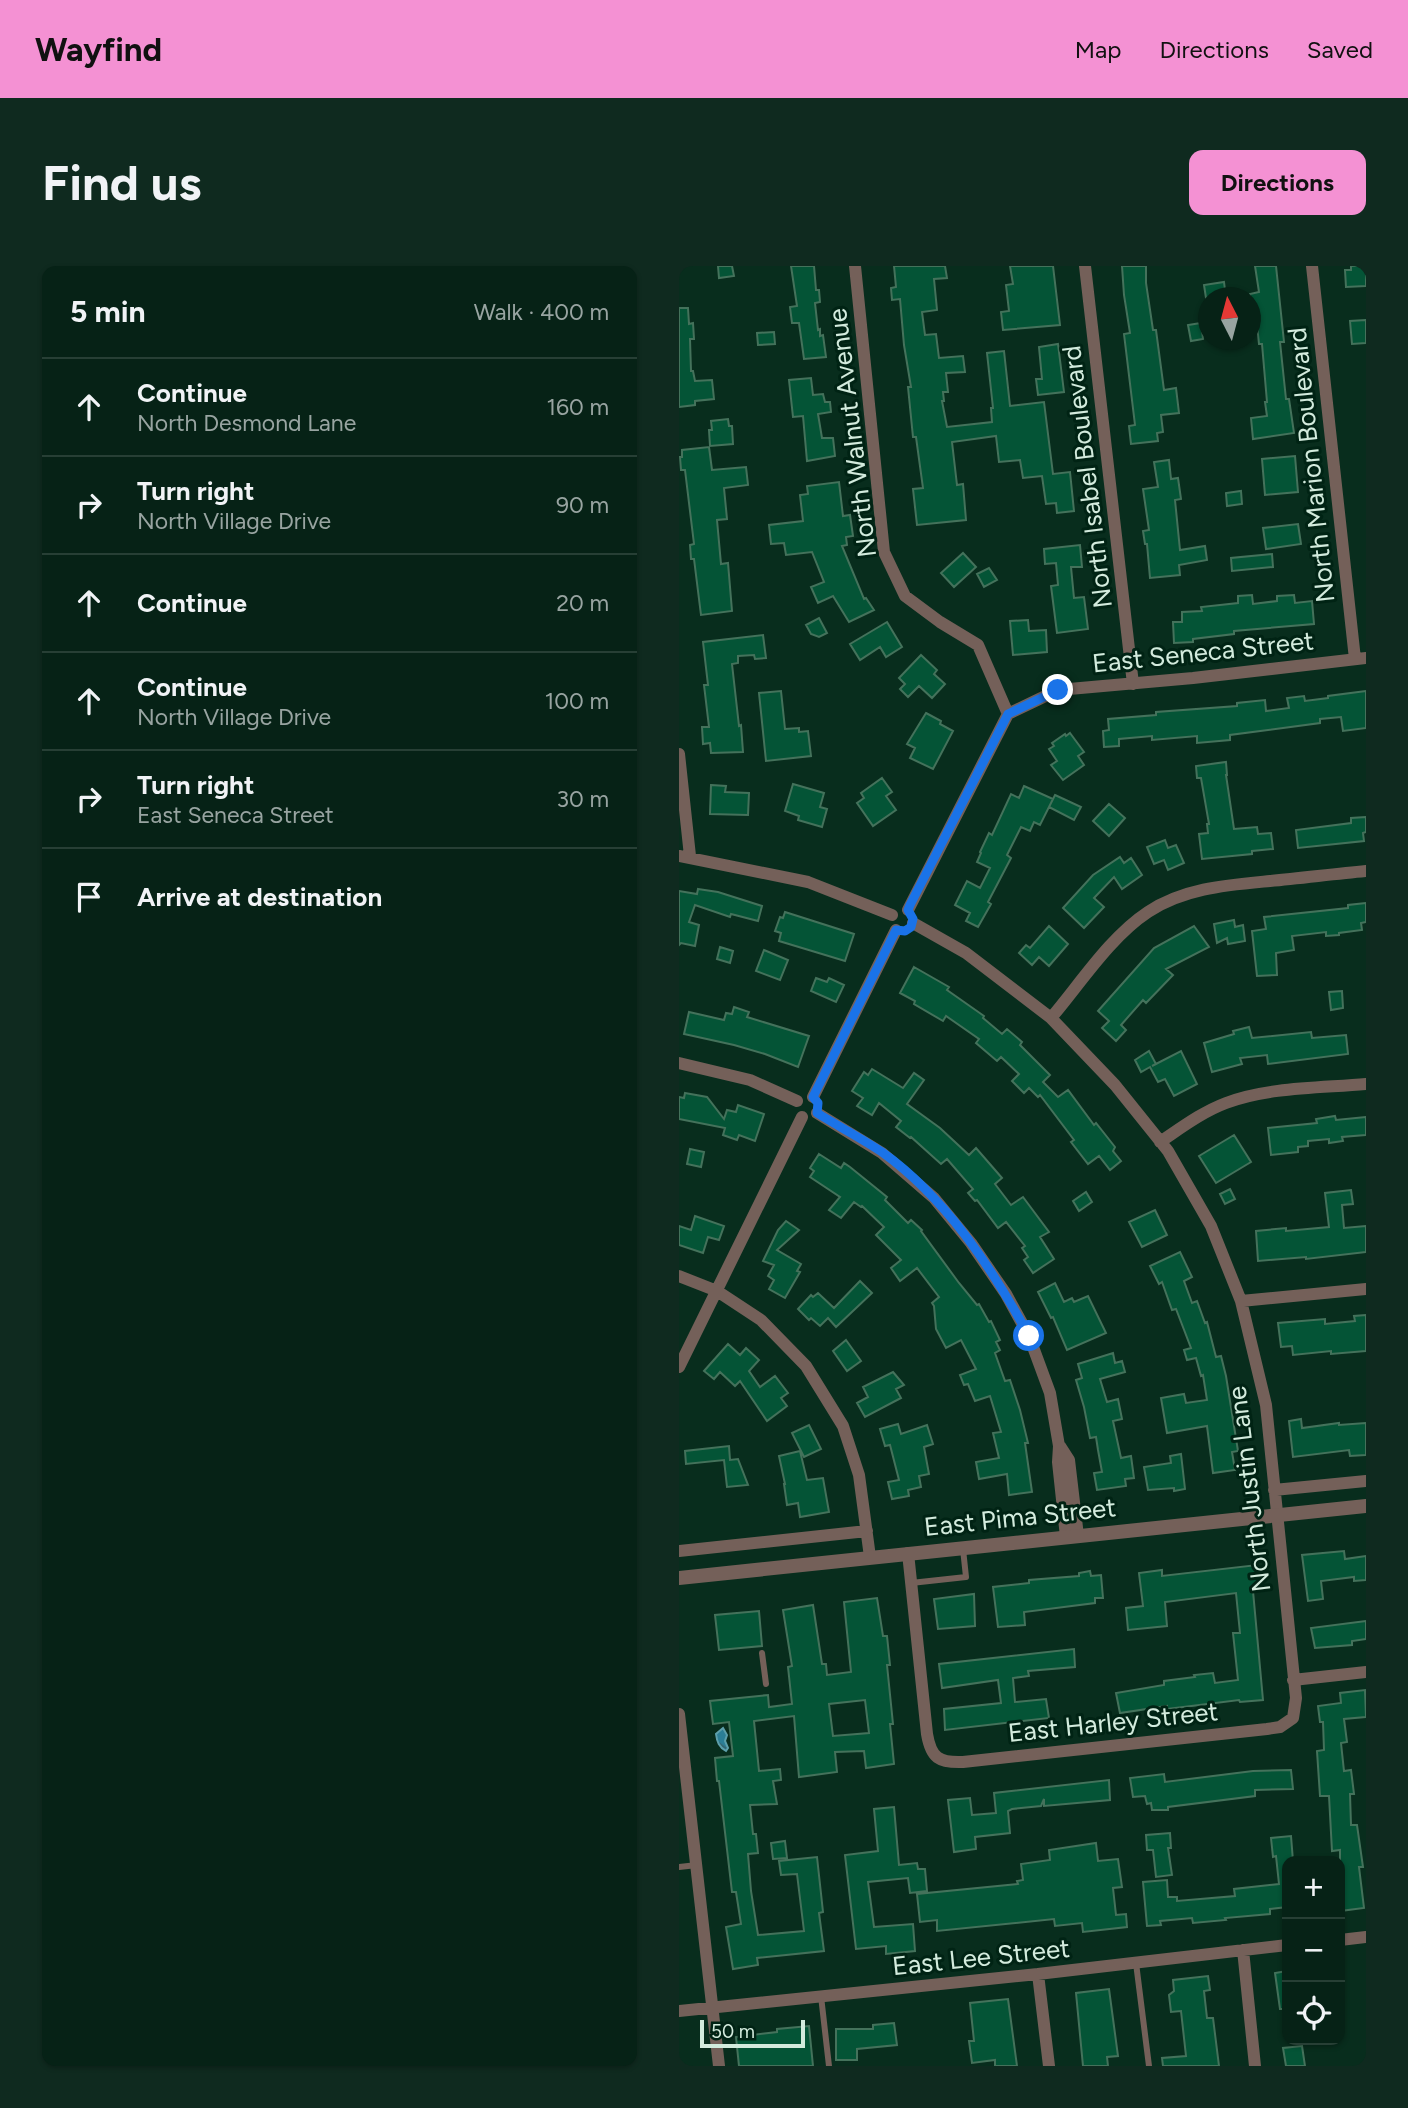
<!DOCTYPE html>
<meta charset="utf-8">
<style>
body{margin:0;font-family:Figtree,sans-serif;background:#0f2a1f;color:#f1f3f6}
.controls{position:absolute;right:21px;bottom:21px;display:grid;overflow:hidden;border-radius:14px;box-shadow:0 2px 5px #0004}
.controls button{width:63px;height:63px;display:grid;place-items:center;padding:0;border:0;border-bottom:2px solid #273f35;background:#062216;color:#f1f3f6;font:35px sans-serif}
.compass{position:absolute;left:519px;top:21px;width:63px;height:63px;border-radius:50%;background:#062216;box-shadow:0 2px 5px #0004;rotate:354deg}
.scale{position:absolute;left:21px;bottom:18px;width:105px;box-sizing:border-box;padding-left:7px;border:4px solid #d3ebdd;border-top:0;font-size:19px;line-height:24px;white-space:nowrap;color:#d3ebdd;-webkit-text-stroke:5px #002314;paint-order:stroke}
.stop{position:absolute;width:21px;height:21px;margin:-16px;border:5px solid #1a73e8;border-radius:50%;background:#fff}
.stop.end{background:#1a73e8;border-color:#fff;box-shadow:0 2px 7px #0008}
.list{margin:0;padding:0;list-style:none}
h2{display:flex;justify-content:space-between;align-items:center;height:91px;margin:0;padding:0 28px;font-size:30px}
h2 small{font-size:23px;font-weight:400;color:#98a4a1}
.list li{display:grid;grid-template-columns:46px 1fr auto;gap:21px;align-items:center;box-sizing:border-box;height:98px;padding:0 28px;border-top:2px solid #273f35}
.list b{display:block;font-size:26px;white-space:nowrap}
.list p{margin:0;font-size:23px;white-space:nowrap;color:#98a4a1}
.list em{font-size:23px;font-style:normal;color:#98a4a1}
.icon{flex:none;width:38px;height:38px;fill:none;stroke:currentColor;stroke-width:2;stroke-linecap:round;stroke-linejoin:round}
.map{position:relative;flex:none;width:687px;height:1800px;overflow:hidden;border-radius:14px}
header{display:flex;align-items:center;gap:42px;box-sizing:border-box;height:98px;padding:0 35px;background:#f491d3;color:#111}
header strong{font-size:33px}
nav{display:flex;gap:38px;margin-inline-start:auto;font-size:24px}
.intro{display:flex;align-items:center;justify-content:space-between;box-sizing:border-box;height:168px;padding:0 42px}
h1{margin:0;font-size:49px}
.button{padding:18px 32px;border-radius:14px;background:#f491d3;color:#111;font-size:24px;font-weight:700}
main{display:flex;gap:42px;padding:0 42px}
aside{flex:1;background:#062216;border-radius:14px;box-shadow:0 2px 5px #0004}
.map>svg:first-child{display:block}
</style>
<header>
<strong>Wayfind</strong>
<nav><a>Map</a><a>Directions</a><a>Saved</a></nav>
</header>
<div class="intro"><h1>Find us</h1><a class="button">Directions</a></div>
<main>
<aside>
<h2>5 min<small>Walk · 400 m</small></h2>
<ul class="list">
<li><svg class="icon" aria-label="ahead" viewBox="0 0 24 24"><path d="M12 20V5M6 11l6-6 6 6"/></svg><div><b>Continue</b><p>North Desmond Lane</p></div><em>160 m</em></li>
<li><svg class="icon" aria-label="right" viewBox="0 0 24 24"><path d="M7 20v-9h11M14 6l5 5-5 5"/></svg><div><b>Turn right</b><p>North Village Drive</p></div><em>90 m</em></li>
<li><svg class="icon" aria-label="ahead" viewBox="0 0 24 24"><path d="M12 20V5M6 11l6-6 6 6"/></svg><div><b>Continue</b></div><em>20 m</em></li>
<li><svg class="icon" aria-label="ahead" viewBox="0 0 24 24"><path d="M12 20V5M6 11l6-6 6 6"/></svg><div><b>Continue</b><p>North Village Drive</p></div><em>100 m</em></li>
<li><svg class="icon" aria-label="right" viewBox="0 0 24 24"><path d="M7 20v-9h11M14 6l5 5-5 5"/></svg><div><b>Turn right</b><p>East Seneca Street</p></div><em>30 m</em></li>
<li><svg class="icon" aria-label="arrive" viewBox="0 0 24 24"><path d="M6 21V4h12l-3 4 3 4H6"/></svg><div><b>Arrive at destination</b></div></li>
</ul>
</aside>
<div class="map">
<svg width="687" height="1800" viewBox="0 0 687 1800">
<defs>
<pattern id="water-waves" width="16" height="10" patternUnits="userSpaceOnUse" patternTransform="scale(1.75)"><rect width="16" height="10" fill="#2b7e96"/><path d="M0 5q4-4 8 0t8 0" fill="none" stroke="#346570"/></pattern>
</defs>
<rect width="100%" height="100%" fill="#082d1d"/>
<path fill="url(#water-waves)" stroke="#5d9fab" stroke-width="2" d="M44,1462L48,1469L46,1475L49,1482L47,1485C40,1481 38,1476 37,1468Z"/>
<path fill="#045436" stroke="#44725b" stroke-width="2" fill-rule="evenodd" d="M39,0H53L55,10L40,12Z
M112,0H135L137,24H140L141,36L136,37L139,64L141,63V70L144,69L147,91L125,93L120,57H113L111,41L118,40Z
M215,0H266L268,12L255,13L258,44L243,46L246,69L257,68L260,92L284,90L286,106L267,107L269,126H264L265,135H263L268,161L313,156L312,142H314L308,87L325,85L331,140L365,136L374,208L391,206L395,245L378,247L377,237L367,238L363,210L344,212L341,194L320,196L317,170L273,176L278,219L284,218L287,254L238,259L234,223L244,222L237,171H234L229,121H232L225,79L221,33L213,34L212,22L217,21Z
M331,0H374L381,59L324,64L322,46L330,45L327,19L334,18Z
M443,0H467V17L474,64H477L485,124L497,122L500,147L482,149L484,166L478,167L479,175L452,178L450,160L456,159L445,68L451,67L445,29Z
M576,0H597L605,76H601L607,133H610L615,167L574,173L572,152L588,150L586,136H588L583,78H580L576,40L571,41V28L580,26Z
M672,0H687V20L667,21L666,4H672Z
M545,16L547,32H527L525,19Z
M0,42H9L10,58L14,57L15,73H11L12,105H14L16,115L33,114L35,133L16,135V139L0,141Z
M687,54V77L673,78L671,55Z
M522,57L524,73L512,75L509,59Z
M95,66L96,78L79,79L78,67Z
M379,78L385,126L359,129L357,113H363L360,81Z
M132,112L134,129L144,128L146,136H151L152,146L139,148L143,172H154L156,190L128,195L124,150L114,151L110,114Z
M49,153L50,160H53L54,178L31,180L30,164H33L32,155Z
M30,181L33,204L67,201L69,219L45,222L48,253L38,254L42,298L49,297L53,345L22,349L15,293H12L11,279L15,278L6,204H2L1,191H3V184Z
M616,190L619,226L586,229L583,193Z
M490,194L492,213L499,212L502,233L496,234L501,284L526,280L528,294L500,299L501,309L471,312L468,278H466L464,265L470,264L464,223L479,221L475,196Z
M160,216L164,250L171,249L174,270L167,271L168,279L163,280L185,333L187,332L195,344L170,356L154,330L139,337L132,321L145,316L133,286L107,289L105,277L92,278L90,259L124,255L121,229L129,228L128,220Z
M562,225L563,238L548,240L547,227Z
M619,258L622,278L587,283L584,262Z
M401,279L403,301H392L395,332L405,331L409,363L378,367L372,320L379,319L377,297L366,298L365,283Z
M284,287L297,301L275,321L262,307Z
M593,288L594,301L553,305L552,292Z
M310,302L318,314L305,321L298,308Z
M573,329L574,338L598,335V330L615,329L616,337L633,335L635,358L555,365V368L514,373V376L495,377L494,356H503V346L523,345L522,341L559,337V330Z
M140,352L148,367L140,371L132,368L127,359Z
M349,354L350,365L367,364L368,386L334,389L331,355Z
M208,356L223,381L207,391L201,381L181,394L171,378Z
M84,369L87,392L76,393L75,389L59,390V397L53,398L60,460L62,459L64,486L32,487L31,477L24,478L23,461H30L25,419H29L24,376Z
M242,389L258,404L255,408L266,418L253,432L240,420L229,431L221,423L226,418L220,412Z
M102,425L106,463L120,462V466L129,465L132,490L87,495L80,427Z
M687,425V462L664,465L662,451L641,453V457L551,469V474L518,477V470L473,474V470L440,473V480L425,481L424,465L430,464L429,453L477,449V446L558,440V437L586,434L587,445L610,442L608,432L625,430L626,435L649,432V430Z
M247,447L262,455L261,458L274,465L254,503L231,492L236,482L228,478Z
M391,467L405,486L399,490L405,499L384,514L372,499L378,495L370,483L375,480L373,477L386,468L387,470Z
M547,496L548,509H547L555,563L578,561L579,568L592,567L594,583L573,585V588L523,593L520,568L529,567L528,558H530L522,512H518L517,500Z
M203,512L213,526L207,530L217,544L194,560L178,537L185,532L182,527Z
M114,518L145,527L141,541L148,543L143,561L119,554L120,550L106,545Z
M32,519L47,520L46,526L70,527L69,549L31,548Z
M345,520L374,533L361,559L355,556L351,565L342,561L328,589L332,592L309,636L312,638L299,661L287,655L291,647L276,639L288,615L301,622L311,602L298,596L302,587L301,586L310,567L313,569L332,528L340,532Z
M376,529L402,541L395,554L370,541Z
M430,538L446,552L430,570L414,555Z
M687,551V566L684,567L685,575L619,582L617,564L672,557V552Z
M486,574L489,582L497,579L505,597L489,604L485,594L475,598L468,581Z
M441,591L445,597L452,592L463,609L443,623L435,611L415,632L425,641L405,662L384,642L414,609Z
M19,623L39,626L83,640L79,655L52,648L51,651L16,639L10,656L20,659L16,680L2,677L0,679V625L18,628Z
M687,637V656L682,657L683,664L660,667V669L647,670V666L613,670L615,684L597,687L598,709L578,710L573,665L587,663L585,651L669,642V639Z
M106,646L175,668L166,695L100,675L102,667L96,665L101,651L104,652Z
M555,654L556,661L564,659L566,675L549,678L548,672L538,677L535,658Z
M370,660L389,678L370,700L360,691L353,699L340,687L347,679L351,682Z
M515,660L530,681L487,703L494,709L467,737L464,734L442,759L447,764L437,775L423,762L430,755L419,745L475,682Z
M41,681L54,685L51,697L38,693Z
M85,684L109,694L101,714L77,705Z
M235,701L270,721L268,724L305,750L304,752L323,768L328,763L343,776L341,779L371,809L364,816L379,831L389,824L415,859L417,857L436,881L434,885L442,895L431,904L420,890L409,898L392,876L395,874L361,829L359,831L350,822L345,827L333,815L340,808L322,791L318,795L297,777L300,773L267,750L264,755L235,738L236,735L221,727Z
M137,712L148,716L150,712L165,719L157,736L132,725Z
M663,725L664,742L652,744L650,726Z
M55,741L70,746L68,751L130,770L119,801L86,788L55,779L5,768L10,746L45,754L47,747L53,748Z
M570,761L573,772L632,766L633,772L667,769L669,788L589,798L588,789L561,792L563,798L533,806L525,777L555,768L554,765Z
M470,785L477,798L473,800L502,785L518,818L495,830L486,813L479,816L471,801L462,806L456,794Z
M193,803L224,822L235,807L245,814L228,838L261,862L290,889L297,882L323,912L316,918L332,939L344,931L370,966L361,971L375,993L354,1007L345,994L349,991L343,982L346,980L327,956L319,962L298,934L296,935L289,927L294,923L268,893L262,898L232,871L231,872L217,861L222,855L200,837L193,849L178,840L184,832L173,825L185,806L189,809Z
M6,827L28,831L45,853L48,844L57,846L59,839L85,848L76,875L60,869L58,874L44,869L46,862L0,853V831L5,832Z
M656,850L657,854L687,851V869L663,871L664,875L650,877V873L629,875V880L619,881V886L592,889L589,862L638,857L637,853Z
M555,869L572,896L537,917L520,890Z
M11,883L25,886L22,901L8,898Z
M140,888L162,902L165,897L171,901L208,931L206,934L229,957L232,954L243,964L242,965L280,1017L298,1039L300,1038L310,1056L312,1055L321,1074L317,1076L321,1084L316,1087L326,1115L331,1114L341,1144L349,1177H346L353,1226L330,1229L328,1208L300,1213L297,1196L320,1192L314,1167L322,1166L311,1130L296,1135L289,1118L285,1119L281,1109L297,1103L282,1074L267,1082L257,1063L255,1040L253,1037L260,1031L238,1002L221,1015L212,1002L222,994L197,969L205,961L183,940L182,941L175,936L162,952L150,944L161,931L131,911L135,905L131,902Z
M551,923L556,933L546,938L541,928Z
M672,924L674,938L663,939L665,962L687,960V986L627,993V991L579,995L577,965L607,962V965L650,961L646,927Z
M407,926L413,936L400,945L394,935Z
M476,944L488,969L463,981L450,956Z
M16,950L45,960L40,974L29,971L24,987L0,979V960L12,964Z
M107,955L120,964L98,984L122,998L118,1005L121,1006L106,1032L90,1023L95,1014L89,1010L95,999L84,995L99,964Z
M501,986L513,1011L505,1015L513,1037L518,1035L526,1057L528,1056L537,1091L542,1090L547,1110L559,1185L553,1186L556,1204L534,1207L528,1160L488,1167L482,1132L505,1128L507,1137L528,1134L524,1109L522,1110L517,1092L508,1094L505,1084L512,1082L497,1043L493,1044L483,1016L480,1018L471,1000Z
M181,1015L193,1027L157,1061L149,1052L141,1060L132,1052L130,1054L119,1043L132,1029L134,1031L139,1027L155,1042Z
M376,1017L385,1036L393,1032L395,1036L409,1030L427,1067L388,1084L374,1051L372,1052L359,1026Z
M687,1049V1085L652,1088V1085L614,1089L613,1080L602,1081L599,1057L646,1053V1058L676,1055L675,1050Z
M167,1074L182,1095L168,1105L154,1085Z
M49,1078L61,1089L67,1082L80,1094L70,1105L81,1121L96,1110L109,1127L102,1132L108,1140L88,1155L61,1115L56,1120L41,1106L35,1113L25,1105Z
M434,1087L436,1097L443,1095L446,1106L421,1113L428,1136L439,1133L443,1153L434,1155L442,1192L452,1190L455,1212L446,1213L447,1220L418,1224L415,1207L423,1206L419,1184L417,1171L411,1172L405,1141L397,1114L403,1112L399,1098Z
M214,1106L225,1119L217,1123L222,1132L186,1151L178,1137L189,1131L184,1121Z
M622,1153L623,1162L660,1157V1159L687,1157V1189L671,1190L670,1184L614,1191L610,1155Z
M219,1158L222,1168L248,1159L254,1178L245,1181L250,1208L240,1210L242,1221L229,1224L230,1230L213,1233L209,1216L220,1214L211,1179L206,1180L201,1163Z
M130,1159L142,1183L125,1191L113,1167Z
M50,1180L51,1194L59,1193L69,1219L48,1221L45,1194L7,1198L6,1185Z
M121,1185L128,1214L144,1212L150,1246L121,1251L119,1237L108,1239L105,1218H106L100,1190Z
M502,1188L506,1223L495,1225V1222L469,1224L465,1201L492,1197L491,1190Z
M665,1285L666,1293L687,1290V1314L675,1315V1311L642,1315L644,1333L629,1335L623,1289Z
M578,1299L581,1324L574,1325L584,1434L561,1436L560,1434L488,1443V1440L441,1447L437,1427L485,1419V1415L516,1411L515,1409L534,1407L536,1417L559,1414L554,1367H561L557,1327L486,1336L488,1360L449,1364L447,1342L464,1340L460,1307L483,1304V1310Z
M411,1305L412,1310L422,1309L424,1332H416V1337L345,1346L346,1359L319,1361L314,1321L350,1317V1314L400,1310V1307Z
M295,1328L296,1360L259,1363L255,1333Z
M198,1332L204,1370H208L211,1399H208L214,1458H211L215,1498L187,1502L185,1485L156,1486L158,1506L120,1511L115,1450L75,1455L80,1505L101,1503L102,1514L94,1515L98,1538L71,1539L74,1568H77L79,1587L69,1588L72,1625L79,1669L125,1665L118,1608L102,1609L100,1595L138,1591L144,1646L140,1647L145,1685L78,1692L79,1699L54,1703L47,1661L62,1658L57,1626H53L40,1515H38L36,1492L54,1490L50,1456L34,1458L31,1435L89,1429L90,1441L113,1438L109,1401L113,1400L104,1344L134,1339L143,1398H147L148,1409L172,1406L165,1336ZM186,1434L190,1467L154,1470L150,1438Z
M80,1345L83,1380L40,1384L36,1349Z
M687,1355V1373L673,1375V1379L636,1382L632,1362Z
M395,1383L396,1401L349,1405L350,1410L334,1412L336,1436L367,1433L370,1452L266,1464L265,1443L322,1437L319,1414L263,1422L260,1398Z
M686,1424L687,1451L665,1453L668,1476L662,1477L665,1505L672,1504L675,1528H671L672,1559H678L684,1601H680L685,1642L661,1645V1584L653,1585L650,1530H641L638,1485L645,1484L644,1456H641L639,1440L662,1437L661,1427Z
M612,1504L614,1523L576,1524V1530L489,1541V1544H473L472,1537L468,1538L466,1530L454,1531L451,1512L485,1508L486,1516L574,1505Z
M430,1514L431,1534L365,1540V1533L362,1540L333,1543L329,1545L331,1567L296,1571L297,1583L275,1586L269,1534L291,1532L293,1549L317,1547L315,1527Z
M215,1541L220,1599L238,1597L239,1603H246L248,1625L231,1627L229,1612L189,1616L195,1661L234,1658L236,1685L207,1688V1680L177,1683L166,1589L199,1585L195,1543Z
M491,1567L492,1582H489L493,1609L477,1611L474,1584H468L467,1569Z
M612,1570L614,1595H608V1641L591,1643V1648L546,1652L547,1654L514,1657L513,1652L481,1655L482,1659L468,1660L464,1616L488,1614L489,1631H498V1635L556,1630L555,1623L600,1618L597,1590L594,1591L592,1572Z
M106,1575L108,1592L94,1593L92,1577Z
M417,1577L419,1595L439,1593L443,1621L434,1622L437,1649L447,1648L448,1661L404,1666L403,1657L376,1660L375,1653L258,1665V1654L241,1656L238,1628L339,1618L338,1615L344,1614L342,1598L371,1594L370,1584Z
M608,1705V1743H601L596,1707Z
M529,1710L531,1724L525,1725L528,1752H534L540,1800H484L483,1792L507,1790L502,1745L492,1746L490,1729L495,1725L494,1714Z
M430,1723L439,1790L428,1791L429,1800H404L397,1727Z
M329,1733L338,1800H316V1794L293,1797L290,1775H295L291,1737Z
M215,1757L218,1779L178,1783V1794H157V1763H194V1759Z
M130,1760L134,1800H60L57,1771L98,1766V1763Z
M623,1780L626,1800H607L604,1782Z"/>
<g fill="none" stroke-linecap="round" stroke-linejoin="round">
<path stroke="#746059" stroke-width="6" d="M232,1317L287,1311L284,1283
M83,1387L87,1418
M0,1601L18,1599
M457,1697L470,1800
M142,1730L150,1800"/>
<path stroke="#746059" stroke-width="12" d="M176,0L205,286L226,330L261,356L299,379L329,448
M406,0L454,418
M633,0L676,393
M329,448L379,424L514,412L687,392
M0,488L11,590
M0,590L129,616L213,649
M229,644L329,448
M372,752C401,718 431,671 469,646C505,622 549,619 591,615C623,612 655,608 687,605
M0,797L71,814L118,835
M134,831L217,664
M138,847L203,887L255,932L292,977L327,1028L350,1070L371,1127L380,1180L379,1196L387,1271
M481,876C502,862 523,846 547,837C589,821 643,822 687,818
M0,1010L38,1025L82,1054L127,1100L164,1160L180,1209L191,1291
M562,1035L687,1023
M0,1101L123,851
M381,1180L390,1194L399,1270
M595,1224L687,1215
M0,1285L188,1265
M229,1287L248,1468C252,1492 260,1497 284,1496L588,1463L601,1461L614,1452L617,1432L587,1139L562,1035L532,960L489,885L436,819L372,752L287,687L234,657
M614,1414L687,1406
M0,1448L40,1800
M661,1674L687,1671
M564,1684L576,1800
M359,1708L370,1800
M0,1745L359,1708L608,1679"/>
<path stroke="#746059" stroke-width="14" d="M0,1312L687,1240"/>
</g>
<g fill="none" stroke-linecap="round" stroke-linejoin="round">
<path stroke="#1a73e8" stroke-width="9" d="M350,1070C313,1002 267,932 203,886C182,872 159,860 138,847L139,837L134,831L217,664L226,665L232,661L234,653L229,644L231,639L329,448L379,424"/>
</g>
<g text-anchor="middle" stroke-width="6" stroke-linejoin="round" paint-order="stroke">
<g font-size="26" fill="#d3ebdd" stroke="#002314">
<text transform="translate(173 167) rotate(-97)" y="9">North Walnut Avenue</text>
<text transform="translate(632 199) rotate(-96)" y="9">North Marion Boulevard</text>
<text transform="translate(408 211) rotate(-97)" y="9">North Isabel Boulevard</text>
<text transform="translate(524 386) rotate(-6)" y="9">East Seneca Street</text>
<text transform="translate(570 1223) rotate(-97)" y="9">North Justin Lane</text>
<text transform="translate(341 1251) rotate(-6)" y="9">East Pima Street</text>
<text transform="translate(434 1456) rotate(-6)" y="9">East Harley Street</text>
<text transform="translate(302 1691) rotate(-6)" y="9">East Lee Street</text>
</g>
</g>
</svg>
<div class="controls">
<button>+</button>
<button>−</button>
<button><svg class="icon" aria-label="locate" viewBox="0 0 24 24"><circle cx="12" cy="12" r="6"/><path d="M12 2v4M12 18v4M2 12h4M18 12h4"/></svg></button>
</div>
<svg class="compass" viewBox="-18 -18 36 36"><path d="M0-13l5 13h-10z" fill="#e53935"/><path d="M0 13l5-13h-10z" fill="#98a4a1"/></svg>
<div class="scale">50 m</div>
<div class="stop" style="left:350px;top:1070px"></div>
<div class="stop end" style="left:379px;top:424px"></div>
</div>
</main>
